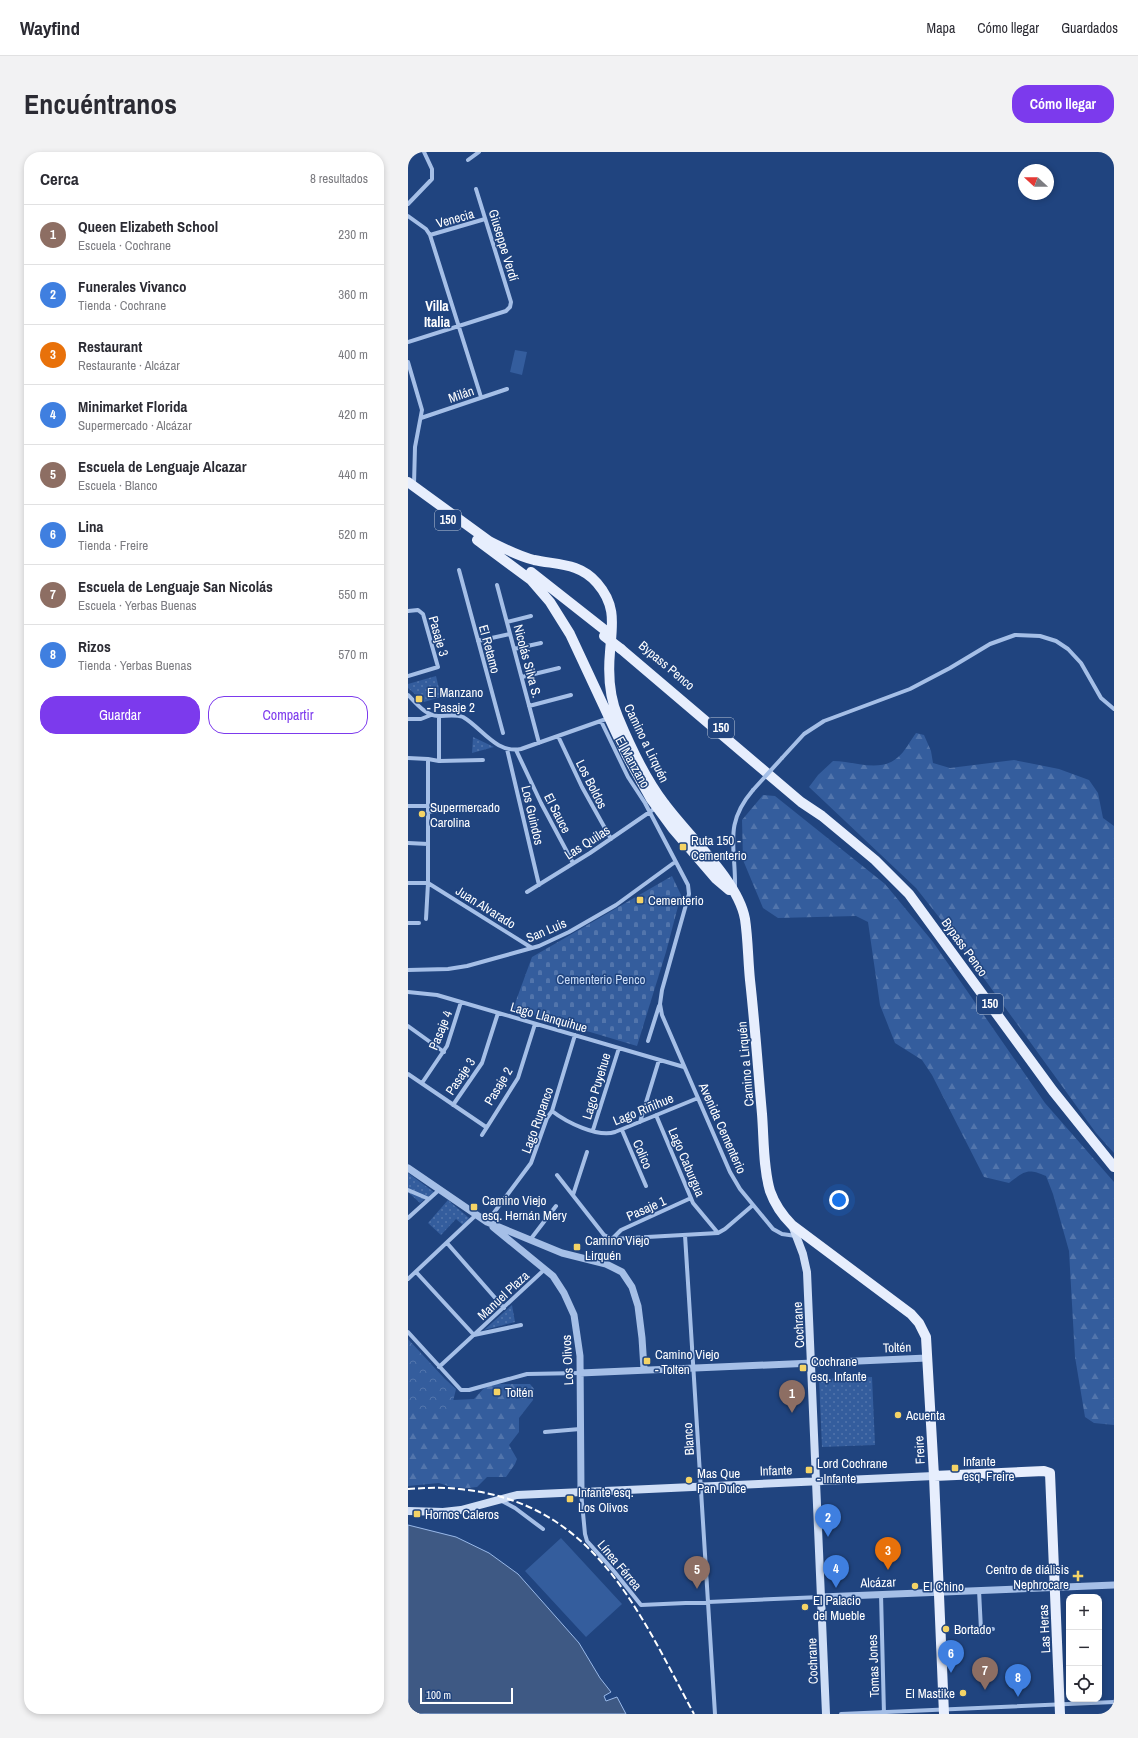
<!DOCTYPE html>
<html lang="es">
<meta charset="utf-8">
<style>
body{margin:0;font-family:"Archivo Narrow",sans-serif;background:#f2f2f3;color:#2b2b33}
.controls{position:absolute;right:12px;bottom:12px;display:grid;overflow:hidden;border-radius:8px;box-shadow:0 2px 6px #0003}
.controls button{width:36px;height:36px;display:grid;place-items:center;padding:0;border:0;border-bottom:1px solid #e1e1e2;background:#fff;color:#2b2b33;font:20px sans-serif}
.compass{position:absolute;left:610px;top:12px;width:36px;height:36px;border-radius:50%;background:#fff;box-shadow:0 2px 6px #0003;rotate:291deg}
.scale{position:absolute;left:12px;bottom:10px;width:93px;box-sizing:border-box;padding-left:4px;border:2px solid #fff;border-top:0;font-size:11px;line-height:14px;white-space:nowrap;color:#fff;-webkit-text-stroke:3px #20447f;paint-order:stroke}
.you{position:absolute;left:431px;top:1048px;width:14px;height:14px;margin:-10px;border:3px solid #fff;border-radius:50%;background:#1a73e8;box-shadow:0 0 0 6px #1a73e833}
.badge{display:grid;place-items:center;width:26px;height:26px;border-radius:50%;background:#7c3aed;color:#fff;font-size:13px;font-weight:700}
.pin{position:absolute;translate:-50% -33px;filter:drop-shadow(0 1px 2px #0008)}
.pin::after{content:'';position:absolute;top:21px;width:14px;height:12px;background:inherit;clip-path:polygon(0 0,100% 0,50% 100%)}
.list{margin:0;padding:0;list-style:none}
h2{display:flex;justify-content:space-between;align-items:center;height:52px;margin:0;padding:0 16px;font-size:17px}
h2 small{font-size:13px;font-weight:400;color:#7c7c81}
.list li{display:grid;grid-template-columns:26px 1fr auto;gap:12px;align-items:center;box-sizing:border-box;height:60px;padding:0 16px;border-top:1px solid #e1e1e2}
.list b{display:block;font-size:15px;white-space:nowrap}
.list p{margin:0;font-size:13px;white-space:nowrap;color:#7c7c81}
.list em{font-size:13px;font-style:normal;color:#7c7c81}
.actions{display:flex;gap:8px;padding:12px 16px}
.actions a{flex:1;padding:9px 0;border:1px solid #7c3aed;border-radius:16px;text-align:center;font-size:14px;color:#7c3aed}
.actions .main{background:#7c3aed;color:#fff}
.icon{flex:none;width:22px;height:22px;fill:none;stroke:currentColor;stroke-width:2;stroke-linecap:round;stroke-linejoin:round}
.map{position:relative;flex:none;width:706px;height:1562px;overflow:hidden;border-radius:16px}
header{display:flex;align-items:center;gap:24px;box-sizing:border-box;height:56px;padding:0 20px;background:#fff;border-bottom:1px solid #e1e1e2}
header strong{font-size:19px}
nav{display:flex;gap:22px;margin-inline-start:auto;font-size:14px}
.intro{display:flex;align-items:center;justify-content:space-between;box-sizing:border-box;height:96px;padding:0 24px}
h1{margin:0;font-size:28px}
.button{padding:10px 18px;border-radius:16px;background:#7c3aed;color:#fff;font-size:14px;font-weight:700}
main{display:flex;gap:24px;padding:0 24px}
aside{flex:1;background:#fff;border-radius:16px;box-shadow:0 2px 6px #0003}
.map>svg:first-child{display:block}
</style>
<header>
<strong>Wayfind</strong>
<nav><a>Mapa</a><a>Cómo llegar</a><a>Guardados</a></nav>
</header>
<div class="intro"><h1>Encuéntranos</h1><a class="button">Cómo llegar</a></div>
<main>
<aside>
<h2>Cerca<small>8 resultados</small></h2>
<ul class="list">
<li><span class="badge" style="background:#8d6e63">1</span><div><b>Queen Elizabeth School</b><p>Escuela · Cochrane</p></div><em>230 m</em></li>
<li><span class="badge" style="background:#3f7fe0">2</span><div><b>Funerales Vivanco</b><p>Tienda · Cochrane</p></div><em>360 m</em></li>
<li><span class="badge" style="background:#e8710a">3</span><div><b>Restaurant</b><p>Restaurante · Alcázar</p></div><em>400 m</em></li>
<li><span class="badge" style="background:#3f7fe0">4</span><div><b>Minimarket Florida</b><p>Supermercado · Alcázar</p></div><em>420 m</em></li>
<li><span class="badge" style="background:#8d6e63">5</span><div><b>Escuela de Lenguaje Alcazar</b><p>Escuela · Blanco</p></div><em>440 m</em></li>
<li><span class="badge" style="background:#3f7fe0">6</span><div><b>Lina</b><p>Tienda · Freire</p></div><em>520 m</em></li>
<li><span class="badge" style="background:#8d6e63">7</span><div><b>Escuela de Lenguaje San Nicolás</b><p>Escuela · Yerbas Buenas</p></div><em>550 m</em></li>
<li><span class="badge" style="background:#3f7fe0">8</span><div><b>Rizos</b><p>Tienda · Yerbas Buenas</p></div><em>570 m</em></li>
</ul>
<div class="actions"><a class="main">Guardar</a><a>Compartir</a></div>
</aside>
<div class="map">
<svg width="706" height="1562" viewBox="0 0 706 1562">
<defs>
<pattern id="grass-dots" width="8" height="8" patternUnits="userSpaceOnUse"><rect width="8" height="8" fill="#345d9d"/><path d="M2 2h.1M6 6h.1" fill="none" stroke="#5275ac" stroke-width="1.8" stroke-linecap="round"/></pattern>
<pattern id="forest-firs" width="22" height="20" patternUnits="userSpaceOnUse"><rect width="22" height="20" fill="#345d9d"/><path d="M5 1l3.5 6h-7zM16 11l3.5 6h-7z" fill="#5275ac"/></pattern>
<pattern id="cemetery-stones" width="16" height="16" patternUnits="userSpaceOnUse"><rect width="16" height="16" fill="#345d9d"/><path d="M2 7V4a2 2 0 0 1 4 0v3zM10 15v-3a2 2 0 0 1 4 0v3z" fill="#5275ac"/></pattern>
<pattern id="park-crowns" width="20" height="18" patternUnits="userSpaceOnUse"><rect width="20" height="18" fill="#345d9d"/><path d="M2 6a3 3 0 1 1 6 0M12 15a3 3 0 1 1 6 0" fill="none" stroke="#5275ac"/></pattern>
</defs>
<rect width="100%" height="100%" fill="#20447f"/>
<path fill="url(#grass-dots)" d="M28,524L33,545L16,550L0,536V532Z
M65,585L86,595L64,601Z
M0,1021L26,1040L12,1051L0,1040Z
M40,1048L61,1066L55,1073L48,1067L33,1083L20,1071Z
M104,1153L107,1170L76,1178Z
M464,1225L467,1293L414,1295L411,1227Z"/>
<path fill="url(#forest-firs)" d="M508,581L516,583L523,599L525,611L542,616L606,608L651,617L681,628L690,641L695,666L706,674V1001L688,981L538,774L508,736L401,635L410,623L425,609C446,609 471,621 489,606C497,600 502,589 508,581Z
M355,643L367,644L477,732L525,790L637,951L706,1030V1273L686,1271L677,1265L667,1205L661,1099L645,1042L638,1024C619,1016 617,1019 601,1031L576,1025L524,923L514,908L487,891L472,853L460,770L448,764L370,766L355,756L335,708L334,668Z
M86,1232H122L126,1237L125,1248L111,1266V1280L101,1293L109,1307L107,1312L98,1325H79L69,1335L61,1336L43,1335L31,1331L0,1334V1235L45,1248L66,1247L78,1234Z"/>
<path fill="url(#cemetery-stones)" d="M264,724L273,743L258,800L229,894L105,857L124,805Z"/>
<path fill="url(#park-crowns)" d="M0,1187L37,1227L48,1237L43,1258L5,1261L0,1263Z"/>
<path fill="#345d9d" d="M107,198L119,200L114,223L102,220Z
M153,1386L214,1452L178,1485L117,1419Z"/>
<path fill="#3e5984" stroke="#99b9e9" d="M0,1373L48,1385L81,1401L110,1422L171,1491L192,1526L203,1540L196,1544L198,1549L209,1545L218,1562H0Z"/>
<g fill="none" stroke-linecap="round" stroke-linejoin="round">
<path stroke="#a5bfe7" stroke-width="4" d="M60,8L71,0
M0,52L24,27V17L16,0
M0,64L18,77L22,83L73,245
M22,83L77,67
M0,190L98,159L102,155L103,150L68,37
M0,210L14,258L7,295L6,332
M13,266L99,237
M51,418L95,581
M89,433L131,591
M0,459L10,458L15,462L30,515L0,524
M99,470L123,464
M70,489L102,482
M106,497L133,491
M114,525L151,516
M0,543C8,551 18,564 30,564C39,564 47,562 55,565C74,576 88,602 113,597L201,566
M121,554L163,543
M0,567H13L23,563
M193,569L220,625L237,651L280,733L281,742L254,838L252,852L254,863L322,1020L332,1037L365,1077L374,1082L388,1084
M150,584L174,635L203,687
M99,597L131,733
M108,598L133,651L165,711
M0,606L20,607L31,609L75,608
M374,606L396,582L416,569L502,537L542,516L582,492L607,483L632,484L648,489L660,497L673,511L693,546L706,557
M31,609V564
M0,654H20
M20,660L48,655L73,654
M0,691L20,692
M0,731H20
M20,731L124,796
M327,736C328,695 315,673 345,638
M119,740L182,701L249,655
M18,767L20,731V607
M0,771H11
M0,818L40,817L59,814L131,794L161,780L208,753L267,710
M0,840L29,843L276,915
M0,874L36,900
M240,889L251,854
M0,922L78,975
M14,931L39,894L53,850
M45,953L74,911L90,861
M144,959C158,970 190,986 207,980L290,946
M248,963L285,1051L310,1081
M232,970L251,908
M185,978L211,896
M214,978L238,1034
M74,983L110,926L127,872
M149,1023L196,1083L204,1087L310,1081L317,1077L345,1053
M0,1038L21,1047
M165,1043L179,1000
M0,1066L31,1038
M79,1070L123,1011L139,966L144,959L167,883
M277,1083L307,1562
M204,1087L213,1078L283,1046
M122,1088L148,1054
M39,1091L96,1156
M8,1120L66,1183L113,1173
M0,1127L68,1063
M0,1180L53,1238H61L119,1222L172,1221
M31,1215L137,1117
M137,1280L172,1277
M173,1340L177,1382L179,1389L205,1418L233,1453L413,1445
M92,1348L107,1356L135,1377
M571,1438L573,1478
M473,1442L476,1562
M564,1478L585,1477
M433,1562L706,1550"/>
<path stroke="#a5bfe7" stroke-width="7" d="M0,1016L79,1070L154,1101L198,1112L214,1120L224,1135L230,1154L234,1186L236,1217
M85,1075L145,1124L156,1141L166,1163L172,1204L173,1340
M172,1221L519,1206
M413,1445L706,1433"/>
<path stroke="#cfdef6" stroke-width="8" d="M384,1073L395,1102L399,1120L418,1562
M0,1359L35,1360L53,1358L109,1343L526,1324"/>
<path stroke="#e7eefd" stroke-width="10" d="M0,330L81,389C95,396 110,404 126,408C150,413 172,411 189,431C209,454 204,473 202,500C200,522 201,544 210,565C222,594 236,625 256,651C279,683 330,728 337,767C340,787 340,808 342,828C347,873 350,917 354,962C356,987 355,1015 362,1039C367,1053 374,1063 384,1073L503,1162L511,1171L518,1185L526,1324L536,1562
M69,388L123,428L142,450L162,482L218,602L243,647L265,677L308,727L321,738
M123,420L198,479
M213,497L393,650L414,664L467,708L501,742L645,939L706,1015
M526,1324L636,1319L642,1321L652,1562"/>
<path stroke="#fff" stroke-width="2" stroke-dasharray="7 3" stroke-linecap="butt" d="M0,1337C17,1336 34,1335 51,1337C186,1350 230,1458 286,1562"/>
<path stroke="#a5bfe7" stroke-width="4" d="M345,638L374,606"/>
<path stroke="#e7eefd" stroke-width="10" d="M196,484L213,497"/>
</g>
<g fill="#f4d366" stroke="#20447f" stroke-width="1.5">
<rect x="7" y="543" width="8" height="8" rx="2"/>
<circle cx="14" cy="662" r="4"/>
<rect x="271" y="691" width="8" height="8" rx="2"/>
<rect x="228" y="744" width="8" height="8" rx="2"/>
<rect x="62" y="1051" width="8" height="8" rx="2"/>
<rect x="165" y="1091" width="8" height="8" rx="2"/>
<rect x="235" y="1205" width="8" height="8" rx="2"/>
<rect x="391" y="1212" width="8" height="8" rx="2"/>
<rect x="85" y="1236" width="8" height="8" rx="2"/>
<circle cx="490" cy="1263" r="4"/>
<rect x="543" y="1312" width="8" height="8" rx="2"/>
<rect x="397" y="1314" width="8" height="8" rx="2"/>
<circle cx="281" cy="1328" r="4"/>
<rect x="158" y="1343" width="8" height="8" rx="2"/>
<rect x="5" y="1358" width="8" height="8" rx="2"/>
<path d="M668 1418h4v4h4v4h-4v4h-4v-4h-4v-4h4z"/>
<circle cx="507" cy="1434" r="4"/>
<circle cx="397" cy="1455" r="4"/>
<circle cx="538" cy="1477" r="4"/>
<circle cx="555" cy="1541" r="4"/>
</g>
<g text-anchor="middle" stroke-width="3" stroke-linejoin="round" paint-order="stroke">
<g fill="#20447f" stroke="#bcc7d9" stroke-width="1">
<rect x="27" y="358" width="26" height="20" rx="3"/>
<rect x="300" y="566" width="26" height="20" rx="3"/>
<rect x="569" y="842" width="26" height="20" rx="3"/>
</g>
<g font-size="12" font-weight="bold" fill="#fff">
<text x="40" y="372">150</text>
<text x="313" y="580">150</text>
<text x="582" y="856">150</text>
</g>
<g font-size="13" fill="#fff" stroke="#20447f">
<text transform="translate(47 66) rotate(-16)" y="5">Venecia</text>
<text transform="translate(96 93) rotate(73)" y="5">Giuseppe Verdí</text>
<text transform="translate(53 242) rotate(-19)" y="5">Milán</text>
<text transform="translate(31 484) rotate(74)" y="5">Pasaje 3</text>
<text transform="translate(82 497) rotate(75)" y="5">El Retamo</text>
<text transform="translate(120 509) rotate(75)" y="5">Nicolás Silva S.</text>
<text transform="translate(259 513) rotate(40)" y="5">Bypass Penco</text>
<text transform="translate(239 591) rotate(64)" y="5">Camino a Lirquén</text>
<text transform="translate(225 610) rotate(61)" y="5">El Manzano</text>
<text transform="translate(184 632) rotate(63)" y="5">Los Boldos</text>
<text transform="translate(150 661) rotate(63)" y="5">El Sauce</text>
<text transform="translate(125 663) rotate(77)" y="5">Los Guindos</text>
<text transform="translate(179 690) rotate(-33)" y="5">Las Quilas</text>
<text transform="translate(78 755) rotate(32)" y="5">Juan Alvarado</text>
<text transform="translate(138 778) rotate(-23)" y="5">San Luis</text>
<text transform="translate(557 795) rotate(54)" y="5">Bypass Penco</text>
<text transform="translate(141 865) rotate(16)" y="5">Lago Llanquihue</text>
<text transform="translate(32 878) rotate(-68)" y="5">Pasaje 4</text>
<text transform="translate(337 912) rotate(-95)" y="5">Camino a Lirquén</text>
<text transform="translate(52 924) rotate(-56)" y="5">Pasaje 3</text>
<text transform="translate(90 934) rotate(-59)" y="5">Pasaje 2</text>
<text transform="translate(188 934) rotate(-73)" y="5">Lago Puyehue</text>
<text transform="translate(235 957) rotate(-22)" y="5">Lago Riñihue</text>
<text transform="translate(129 968) rotate(-70)" y="5">Lago Rupanco</text>
<text transform="translate(315 976) rotate(66)" y="5">Avenida Cementerio</text>
<text transform="translate(235 1002) rotate(67)" y="5">Colico</text>
<text transform="translate(279 1010) rotate(67)" y="5">Lago Caburgua</text>
<text transform="translate(238 1056) rotate(-24)" y="5">Pasaje 1</text>
<text transform="translate(95 1143) rotate(-43)" y="5">Manuel Plaza</text>
<text transform="translate(390 1173) rotate(-93)" y="5">Cochrane</text>
<text transform="translate(489 1195) rotate(-2)" y="5">Toltén</text>
<text transform="translate(159 1208) rotate(-93)" y="5">Los Olivos</text>
<text transform="translate(280 1287) rotate(-94)" y="5">Blanco</text>
<text transform="translate(511 1298) rotate(-93)" y="5">Freire</text>
<text transform="translate(368 1318) rotate(-2)" y="5">Infante</text>
<text transform="translate(212 1413) rotate(50)" y="5">Línea Férrea</text>
<text transform="translate(470 1430) rotate(-2)" y="5">Alcázar</text>
<text transform="translate(636 1477) rotate(-93)" y="5">Las Heras</text>
<text transform="translate(404 1509) rotate(-92)" y="5">Cochrane</text>
<text transform="translate(465 1514) rotate(-92)" y="5">Tomas Jones</text>
</g>
<g font-size="13" fill="#fff" stroke="#20447f" text-anchor="start">
<text x="19" y="545">El Manzano<tspan x="19" dy="15">- Pasaje 2</tspan></text>
<text x="22" y="660">Supermercado<tspan x="22" dy="15">Carolina</tspan></text>
<text x="283" y="693">Ruta 150 -<tspan x="283" dy="15">Cementerio</tspan></text>
<text x="240" y="753">Cementerio</text>
<text x="74" y="1053">Camino Viejo<tspan x="74" dy="15">esq. Hernán Mery</tspan></text>
<text x="177" y="1093">Camino Viejo<tspan x="177" dy="15">Lirquén</tspan></text>
<text x="247" y="1207">Camino Viejo<tspan x="247" dy="15">- Tolten</tspan></text>
<text x="403" y="1214">Cochrane<tspan x="403" dy="15">esq. Infante</tspan></text>
<text x="97" y="1245">Toltén</text>
<text x="498" y="1268">Acuenta</text>
<text x="555" y="1314">Infante<tspan x="555" dy="15">esq. Freire</tspan></text>
<text x="409" y="1316">Lord Cochrane<tspan x="409" dy="15">- Infante</tspan></text>
<text x="289" y="1326">Mas Que<tspan x="289" dy="15">Pan Dulce</tspan></text>
<text x="170" y="1345">Infante esq.<tspan x="170" dy="15">Los Olivos</tspan></text>
<text x="17" y="1367">Hornos Caleros</text>
<text x="661" y="1422" text-anchor="end">Centro de diálisis<tspan x="661" dy="15">Nephrocare</tspan></text>
<text x="515" y="1439">El Chino</text>
<text x="405" y="1453">El Palacio<tspan x="405" dy="15">del Mueble</tspan></text>
<text x="546" y="1482">Bortado</text>
<text x="547" y="1546" text-anchor="end">El Mastike</text>
</g>
<g font-size="13" fill="#c9dbf6" stroke="#20447f">
<text x="193" y="832">Cementerio Penco</text>
</g>
<g font-size="14" font-weight="bold" fill="#fff" stroke="#20447f">
<text x="29" y="159">Villa<tspan x="29" dy="16">Italia</tspan></text>
</g>
</g>
</svg>
<div class="controls">
<button>+</button>
<button>−</button>
<button><svg class="icon" aria-label="locate" viewBox="0 0 24 24"><circle cx="12" cy="12" r="6"/><path d="M12 2v4M12 18v4M2 12h4M18 12h4"/></svg></button>
</div>
<svg class="compass" viewBox="-18 -18 36 36"><path d="M0-13l5 13h-10z" fill="#e53935"/><path d="M0 13l5-13h-10z" fill="#7c7c81"/></svg>
<div class="scale">100 m</div>
<div class="you"></div>
<div class="pin badge" style="left:384px;top:1261px;background:#8d6e63">1</div>
<div class="pin badge" style="left:420px;top:1385px;background:#3f7fe0">2</div>
<div class="pin badge" style="left:480px;top:1418px;background:#e8710a">3</div>
<div class="pin badge" style="left:428px;top:1436px;background:#3f7fe0">4</div>
<div class="pin badge" style="left:289px;top:1437px;background:#8d6e63">5</div>
<div class="pin badge" style="left:543px;top:1521px;background:#3f7fe0">6</div>
<div class="pin badge" style="left:577px;top:1538px;background:#8d6e63">7</div>
<div class="pin badge" style="left:610px;top:1545px;background:#3f7fe0">8</div>
</div>
</main>
